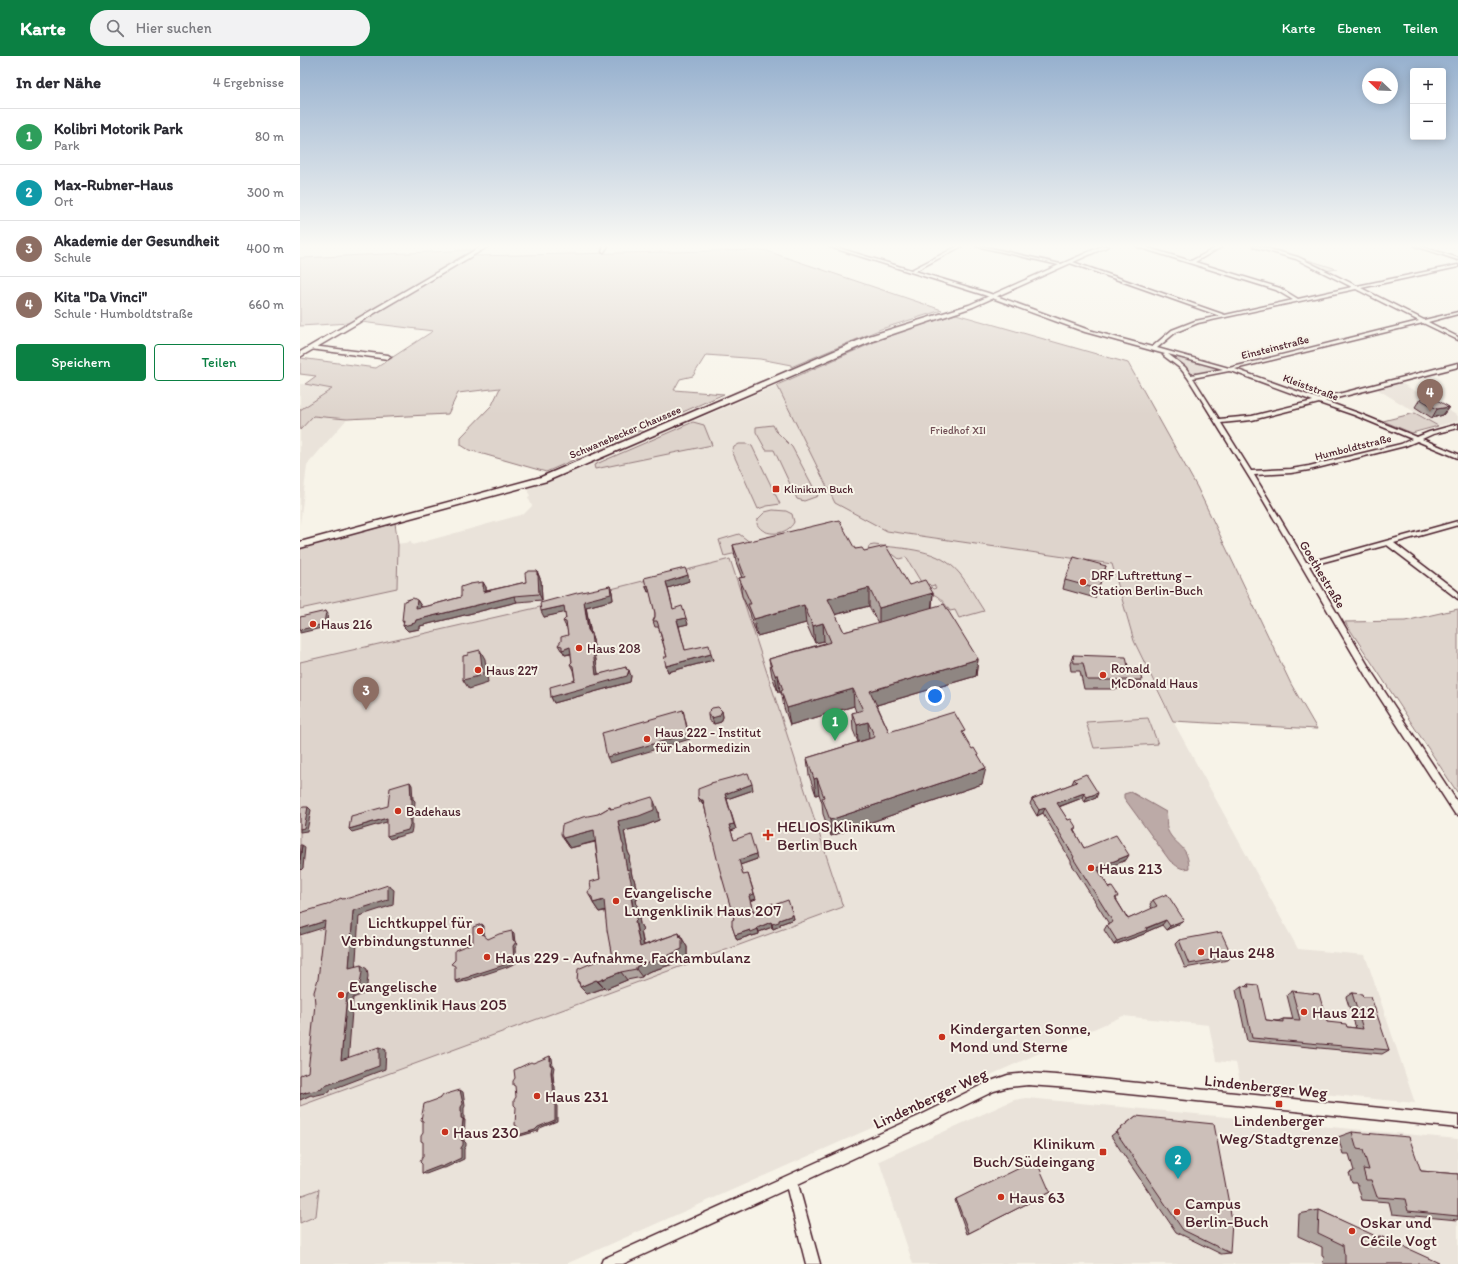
<!DOCTYPE html>
<html lang="de">
<meta charset="utf-8">
<style>
body{margin:0;font-family:Itim,sans-serif;background:#f2f2f3;color:#2b2b33}
.controls{position:absolute;right:12px;top:12px;display:grid;overflow:hidden;border-radius:4px;box-shadow:0 2px 10px #0003}
.controls button{width:36px;height:36px;display:grid;place-items:center;padding:0;border:0;border-bottom:1px solid #e1e1e2;background:#fff;color:#2b2b33;font:20px sans-serif}
.compass{position:absolute;left:1062px;top:12px;width:36px;height:36px;border-radius:50%;background:#fff;box-shadow:0 2px 10px #0003;rotate:293deg}
.you{position:absolute;left:635px;top:640px;width:14px;height:14px;margin:-10px;border:3px solid #fff;border-radius:50%;background:#1a73e8;box-shadow:0 0 0 6px #1a73e833}
.badge{display:grid;place-items:center;width:26px;height:26px;border-radius:50%;background:#0b8043;color:#fff;font-size:13px;font-weight:700}
.pin{position:absolute;translate:-50% -33px;filter:drop-shadow(0 1px 2px #0008)}
.pin::after{content:'';position:absolute;top:21px;width:14px;height:12px;background:inherit;clip-path:polygon(0 0,100% 0,50% 100%)}
.list{margin:0;padding:0;list-style:none}
h2{display:flex;justify-content:space-between;align-items:center;height:52px;margin:0;padding:0 16px;font-size:17px}
h2 small{font-size:13px;font-weight:400;color:#7c7c81}
.list li{display:grid;grid-template-columns:26px 1fr auto;gap:12px;align-items:center;box-sizing:border-box;height:56px;padding:0 16px;border-top:1px solid #e1e1e2}
.list b{display:block;font-size:15px;white-space:nowrap}
.list p{margin:0;font-size:13px;white-space:nowrap;color:#7c7c81}
.list em{font-size:13px;font-style:normal;color:#7c7c81}
.actions{display:flex;gap:8px;padding:12px 16px}
.actions a{flex:1;padding:9px 0;border:1px solid #0b8043;border-radius:4px;text-align:center;font-size:14px;color:#0b8043}
.actions .main{background:#0b8043;color:#fff}
.icon{flex:none;width:22px;height:22px;fill:none;stroke:currentColor;stroke-width:2;stroke-linecap:round;stroke-linejoin:round}
.map{position:relative;flex:none;width:1158px;height:1208px;overflow:hidden}
header{display:flex;align-items:center;gap:24px;box-sizing:border-box;height:56px;padding:0 20px;background:#0b8043;color:#fff}
header strong{font-size:19px}
nav{display:flex;gap:22px;margin-inline-start:auto;font-size:14px}
.search{width:280px;height:36px;background:#f2f2f3;display:flex;align-items:center;gap:10px;box-sizing:border-box;padding:0 14px;border-radius:22px;color:#7c7c81;font-size:15px}
main{display:flex}
aside{flex:1;background:#fff}
.map>svg:first-child{display:block}
</style>
<header>
<strong>Karte</strong>
<div class="search"><svg class="icon" aria-label="search" viewBox="0 0 24 24"><circle cx="10" cy="10" r="6"/><path d="M15 15l6 6"/></svg>Hier suchen</div>
<nav><a>Karte</a><a>Ebenen</a><a>Teilen</a></nav>
</header>
<main>
<aside>
<h2>In der Nähe<small>4 Ergebnisse</small></h2>
<ul class="list">
<li><span class="badge" style="background:#2e9e5b">1</span><div><b>Kolibri Motorik Park</b><p>Park</p></div><em>80 m</em></li>
<li><span class="badge" style="background:#0f9aa8">2</span><div><b>Max-Rubner-Haus</b><p>Ort</p></div><em>300 m</em></li>
<li><span class="badge" style="background:#8d6e63">3</span><div><b>Akademie der Gesundheit</b><p>Schule</p></div><em>400 m</em></li>
<li><span class="badge" style="background:#8d6e63">4</span><div><b>Kita &quot;Da Vinci&quot;</b><p>Schule · Humboldtstraße</p></div><em>660 m</em></li>
</ul>
<div class="actions"><a class="main">Speichern</a><a>Teilen</a></div>
</aside>
<div class="map">
<svg width="1158" height="1208" viewBox="0 0 1158 1208">
<rect width="100%" height="100%" fill="#f7f3e8"/>
<filter id="ink" filterUnits="userSpaceOnUse"><feTurbulence type="fractalNoise" baseFrequency=".025" numOctaves="2"/><feDisplacementMap in="SourceGraphic" scale="8" xChannelSelector="R" yChannelSelector="G"/><feConvolveMatrix kernelMatrix="1 2 1 2 8 2 1 2 1" color-interpolation-filters="sRGB"/></filter>
<g filter="url(#ink)">
<path fill="#eae3da" d="M1101,327L1158,360V365L1138,370L1077,333Z
M0,328H5L32,333L0,354Z
M477,329L535,446L587,475L812,508L834,585L862,645L998,893L1065,899L1115,1047L941,1030L936,1007L916,1005L909,969L823,960L266,1208H0V516L97,488L111,486L112,489L224,458L232,450L228,441L230,440L227,433L284,412Z
M13,360L47,363L7,409L0,469V374Z
M727,1042L1158,1083V1208H613L579,1105L714,1044Z"/>
<path fill="#ded4cc" stroke="#947a7c" d="M958,190H963L1037,213L1025,215L995,200Z
M173,194L50,267L0,270V202Z
M464,194L642,254L581,273L491,311V309L460,303L406,299L393,320L380,323L374,334L424,338L246,416L169,394L161,389V381L192,349L200,332L158,337L148,358L47,363L13,360L0,374V354L32,333L5,328L16,320L0,318V302L76,312L133,275L61,266L172,200Z
M656,258L828,307L897,431L991,628L1017,673L873,665L834,585L812,508L587,475L535,447L477,329L593,278Z
M878,301L918,311L919,313L891,320L875,302Z
M1115,357L1138,370L1112,377L1083,365Z
M393,366L404,369L412,389L295,413L294,409Z
M473,369L476,375L492,391L518,440L504,445L497,443L474,394H466L456,376V371Z
M439,388H447L452,390L480,448L467,450L458,453L432,395L434,391Z
M473,454L486,455L492,458L494,466C488,479 464,482 457,468L458,463L465,456Z
M95,467L98,489L97,532L0,553V492Z
M439,478L458,492L424,500L419,484Z
M574,489C605,493 639,492 660,518C669,529 676,543 684,555L659,562L655,554L650,555C639,539 636,538 618,534L631,531L633,533L636,532L634,529L631,530L629,528L624,531L606,501L599,503L594,499L568,494L569,490Z
M430,503L543,851L0,1050V606L240,551Z
M1158,553V736H1157L1045,566L1105,565Z
M848,662L858,688L794,692L786,666Z
M19,1133L16,1160L0,1167V1140Z"/>
<path fill="#bcaaa7" stroke="#8e7275" d="M831,736L866,756C868,763 865,769 868,775C875,790 888,788 889,812C881,815 876,809 870,805L824,742V738Z"/>
<g fill="none" stroke-linecap="round" stroke-linejoin="round">
<g stroke="#4a1f2b" stroke-width="3">
<path id="street" d="M304,190H308L304,196H302Z
M527,190H532L611,214L658,190H662L615,215L688,237L789,274L852,291L872,274L895,265L920,260L770,207V205L925,259L993,244L976,234L838,191L837,190H842L891,205L919,190H923L895,206L980,232L998,243L1052,231L996,203L954,191L953,190H958L998,201L1057,230L1158,209V211L1061,232L1124,264L1158,256V258L1128,266L1158,281V284L1123,267L935,313L1019,343L1158,307V311L1025,345L1058,357L1117,381L1129,376L1158,368V372L1133,378L1122,383L1158,398V402L1117,385L1105,390L1009,414L991,417L954,419L1006,506H1010L1158,465V469L1094,487L1158,536V543L1087,489L1009,510L1073,618L1158,747V759L1155,758L1067,622L962,442L888,322L881,313L864,300L863,299L865,298L785,276L684,239ZM1056,233L1119,265L929,312L857,292L876,276L898,267ZM868,298L923,313L891,319L885,311ZM929,315L934,316L1013,345L952,360L919,363L893,322ZM1019,347L1054,359L1112,383L1101,388L1009,410L991,413L951,415L921,367L952,364Z
M676,190H682L765,209L763,210Z
M1115,190H1120L1158,202V204Z
M12,290L88,299L91,301L88,303L10,293V291Z
M728,1017L770,1020L1158,1060V1072L770,1032L728,1029L708,1031L694,1035L627,1068L498,1128L520,1208H506L487,1133L323,1208H301L303,1203L619,1060L688,1026L708,1019Z"/>
</g>
<g stroke="#4a1f2b" stroke-width="3">
<path id="secondary" d="M182,190H189L0,301V296Z
M802,190H809L673,251L575,284L247,425L0,492V486L241,421L569,280L669,249Z"/>
</g>
<use href="#street" fill="#f7f3e8" fill-rule="evenodd"/>
<use href="#secondary" fill="#f7f3e8" fill-rule="evenodd"/>
</g>
<path fill="#afa49f" stroke="#4a1f2b" fill-rule="evenodd" d="M1120,343L1149,351L1143,359L1132,362L1115,351Z
M433,489L555,493L564,495L609,529L633,537L632,552L678,603L676,620L577,649L589,676L664,679L682,728L531,780L523,758L522,747L519,738L516,739L509,719L507,702L569,683L558,686L553,674L552,657L556,656L554,650L490,669L484,652L482,639L480,636H478L472,620L469,603L525,587L524,585L515,587L506,567L457,580L452,566L450,557L442,540L439,522H442L436,506ZM569,550L578,567L544,576L535,559Z
M806,510L795,542L763,533L765,524Z
M237,515L241,525L242,544L217,546L120,570V573L108,575L103,570L117,544L121,550V551L128,550L161,541L186,531V535L226,526Z
M389,525L368,532L373,553L388,568L379,570L385,594L413,604L368,616L366,610L367,601L359,573L358,571H355L353,565L355,561V557L350,535L348,536L346,530Z
M310,530L312,536L313,544L286,551L291,578L293,584L298,618L327,614L331,620L330,626L254,647L251,641L275,624L273,614L270,608L272,606L271,598L265,599L263,595L261,594L258,589L268,579L267,571H266L263,565L266,562L265,556L244,561Z
M773,599L842,624L838,633H784L780,615H771L770,608Z
M422,655L423,661L421,666L414,668L409,665L408,659Z
M774,723L796,742L785,746L782,742L759,751L768,764L776,771L774,775L784,792L826,804L799,815L809,832L818,840L816,843L828,863L852,853L850,848L853,844L880,868L866,874L862,869L846,876L844,878L814,889L804,874L807,869L809,868L771,807V805L743,757L737,760L730,748L732,743L772,728Z
M453,734L427,743L436,773L431,775L434,784L457,803L440,809L443,819L456,843L450,845L454,856L474,849L493,859L494,863L480,868V870L473,873L472,871L459,876V878L452,880V879L437,884L432,870L434,863L404,749H403L400,746L398,741Z
M310,751L311,753L358,755L359,764L344,770L324,775L328,796L330,800L329,802L332,820L334,823L337,835V844H336L340,868L343,873L341,875L344,889L379,877L387,891V902L370,909L348,916L342,920V921L327,924L305,933L304,932L287,938L277,925L303,904L312,901L305,855L299,856L293,847L292,844L289,839L300,823L295,786L270,792L263,782L298,758Z
M879,884L932,900L928,904L885,912L875,888Z
M948,928L966,964L978,965L983,963H993L987,939L992,935L1027,966L1047,971L1056,972L1046,941L1052,937L1063,941L1089,994L1082,998L947,985L936,934L941,930L945,931Z
M836,1060L930,1197L921,1198L876,1176L811,1080Z
M1052,1076L1121,1115L1158,1118V1164L1092,1158L1089,1146L1062,1144L1057,1127H1052L1049,1117L1054,1115L1049,1098H1043L1038,1081Z
M750,1136L667,1178L655,1144L656,1143Z
M1019,1154L1076,1181L1080,1180L1139,1208H1023L1024,1200H1022V1191L998,1180L999,1158Z"/>
<path fill="#8f8682" stroke="#4a1f2b" d="M1149,351L1143,359L1132,362L1137,353Z
M237,515L241,525L242,544L239,538Z
M388,519L389,525L368,532L366,526Z
M183,526L186,531V542L183,536Z
M348,529L350,535L348,536L346,530Z
M310,530L312,536L313,544L286,551L291,579L293,584L299,624L296,619L284,545Z
M569,532V550L529,560L528,543Z
M633,537L631,555L579,569V552Z
M214,540L217,546L120,570V573L108,575L103,570L105,569L102,565L116,564Z
M117,544L121,550L120,558L116,552Z
M504,549L506,567L457,580L454,563Z
M264,550L267,556L244,561L241,555Z
M26,555L28,558L26,571L0,577V574Z
M386,562L388,568L379,570L377,564Z
M523,567L524,585L515,587L513,570Z
M270,591L273,597L265,599L262,594Z
M180,594L185,603L188,627L169,633L163,624Z
M411,598L413,604L368,616L366,610Z
M678,603L676,620L570,651V635Z
M326,611L328,618L329,614L331,620L330,626L254,647L251,641Z
M475,619H478L480,636H478Z
M553,633L554,650L490,669L487,652Z
M383,654L390,683L310,707L307,701Z
M422,655L423,661L421,666L414,668L412,662Z
M568,666L569,683L558,686L557,669Z
M686,712L682,728L531,780L530,764Z
M517,722L519,738L516,739L514,723Z
M110,726L112,729L113,743L115,745L114,758H112V772L111,777L90,783L87,780L111,743Z
M452,728L453,734L427,743L425,738Z
M784,737L782,742L755,752L757,747Z
M798,737L796,742L785,746L787,741Z
M401,744H403L405,749H403Z
M354,745L358,755L359,764L344,770L324,775L328,796L330,800L329,802L332,820L334,823L337,835V844H336L340,868L343,873L341,875L345,899L340,891L318,765Z
M8,751L11,754L7,775L0,776V773Z
M745,752L743,757L737,760L739,754Z
M87,762L90,765L52,776L49,773Z
M434,768L436,773L431,775L429,769Z
M294,774L300,784L270,792L263,782Z
M2,789L5,791L3,812L0,815V804Z
M456,798L457,803L440,809L439,804Z
M829,799L826,804L795,817L797,812Z
M448,818L456,843L450,845L449,840Z
M88,829L94,834L93,849L59,860L55,917L49,912L53,855Z
M304,844L310,853L299,856L293,847Z
M493,859L494,863L480,868V870L473,873L472,868L479,864Z
M866,864L862,869L846,876L844,878L814,889L817,885Z
M884,864L880,868L866,874L870,870Z
M25,865L32,869L0,879V873Z
M471,866L472,871L459,876L457,872Z
M182,868L184,870V881L182,878Z
M458,873L459,878L452,880V879L437,884L435,879L450,874Z
M212,875L214,877L215,887L213,884Z
M379,877L387,891V902L370,909L348,916L342,920V921L336,913V911L342,908L380,882Z
M216,886L218,888L215,892L216,907L207,911L173,922L172,923L158,927L155,925L170,920L213,890Z
M61,909L67,913L68,920L66,937L53,942L48,1007L41,1004L47,938Z
M321,916L327,924L305,933L298,925Z
M296,924L304,932L287,938L280,931Z
M79,991L86,994L85,1013L30,1034V1036L13,1040L11,1039L0,1044V1038L22,1031Z
M250,1000L252,1002L253,1010L254,1011L253,1017L254,1029L255,1030L256,1049L257,1050V1065L240,1072L238,1075L220,1080L218,1079L254,1048Z
M160,1034L163,1036L165,1050L164,1052V1064L161,1062Z
M163,1063L165,1064L164,1085L166,1087V1090L164,1093V1103L145,1112H142L126,1118L122,1117L161,1092Z"/>
<path fill="#ccbfb9" stroke="#4a1f2b" d="M1130,340L1149,351L1137,353L1120,343Z
M539,464L555,493L562,492L564,495L586,490L609,529L625,524L633,537L579,552L569,532L528,543L544,576L644,548L678,603L570,635L589,676L654,656L665,675L662,676L672,693L674,692L686,712L530,764L522,742L524,741L517,722L514,723L507,702L575,681L568,666L557,669L552,657L563,654L553,633L487,652L481,635L483,634L478,619H475L469,603L531,586L523,567L513,570L504,549L454,563L448,548H451L439,522L445,521L433,489Z
M774,501L806,510L798,533L765,524Z
M385,512L388,519L366,526L373,553L382,550L386,562L377,564L385,594L409,589L411,598L366,610L364,601H367L358,568L357,565H353L355,561V557L348,529L346,530L344,522Z
M229,515H237V519H238L239,538L214,540L116,564L115,567L103,570L104,564L102,565L104,545L113,542L117,544L116,552L128,550L161,541V531L170,528L183,526V536L226,526L225,517Z
M310,530L311,538L284,545L288,574L291,578L296,619L326,611V613L329,614L327,620L251,641L250,631L275,624L273,610L270,608L272,606L270,591L262,594V590L258,589L261,585V581L268,579L266,566L263,565L266,562L264,550L241,555L240,547L277,537Z
M26,555L24,568L0,574V561Z
M180,594L183,619L163,624V600L168,599V597Z
M773,599L826,601L829,615H839L842,624H787L783,607H774Z
M418,651L422,655L419,660L412,662L408,659V656L412,652Z
M383,654L388,678L307,701L302,677Z
M448,717L452,728L425,738L434,768L429,769L434,784L450,778L456,798L439,804L443,819L448,818L454,838L449,840L453,856L467,852L466,850L473,847L474,849L488,844L493,859L479,864V866L472,868L471,866L457,872L458,873L451,876L450,874L435,879L432,870V864L434,863L419,811L403,744H401L398,741V733L411,728V727Z
M786,718L798,737L787,741L784,737L757,747L768,764L771,763L776,771L773,773L784,792L816,779L829,799L797,812L809,832L812,831L818,840L815,842L828,863L857,850L853,844L867,838L884,864L870,870L866,864L846,872L847,874L817,885L807,869L813,866L773,802L774,801L745,752L739,754L732,743L777,726L774,723Z
M110,726L111,743H112V755L110,756V769L108,774L87,780V762L49,773L51,760L88,750L90,732Z
M352,741L354,745V754L339,760L318,765L322,786L324,790L323,792L327,814L328,813L331,825L332,834L330,835L334,859L337,864L335,866L340,891L379,877L380,882L382,883V893L365,901L342,908L336,911V913L321,916L298,925L296,924L280,931L279,926L277,925L278,913L301,903L303,904L312,901L307,874L304,844L293,847L292,841L289,839L288,836L291,832L290,826L300,823L294,774L263,782L261,778L262,769L283,761L298,758L310,751V753L316,752Z
M4,751H8L4,772L0,773V752Z
M0,789H2L0,804Z
M88,829V844L53,855L49,912L61,909L62,916L59,933L47,938L41,1004L79,991V1010L22,1031V1033L5,1037L6,1036L0,1038V1019L8,1016L15,948L14,936L18,923L25,865L0,873V857L27,849L41,842L42,843L49,842Z
M182,868V878L188,883L199,878L212,875L213,884L216,886L213,890L214,904L204,909L170,920L169,921L155,925V910L151,908L155,904V894L173,887V871Z
M921,876L932,900L889,908L879,884Z
M948,928L958,929L966,964L983,966V963L1000,964L992,935L1019,938L1027,966L1046,968L1047,971L1063,973L1052,937L1062,938L1063,941H1071L1089,994L952,982L941,930L949,931Z
M250,1000V1009L252,1010L251,1016L252,1027L253,1028L254,1048L255,1049V1064L238,1071L235,1074L218,1079L217,1070L215,1069L216,1051L214,1049V1044L216,1041L215,1030L213,1029V1025L215,1022L214,1014L231,1006L233,1007Z
M160,1034L163,1048L161,1051V1062L163,1063L161,1084L163,1085V1089L161,1092V1102L142,1111L140,1110L122,1117V1108L120,1106L123,1100V1086L121,1085V1080L123,1077V1065L121,1064L124,1048L141,1042L143,1039Z
M836,1060L914,1068L932,1164L930,1197L883,1174L816,1076Z
M1052,1076L1109,1081L1121,1115L1158,1118V1160L1108,1155L1105,1143L1077,1141L1071,1124H1066L1063,1113L1069,1114L1063,1094L1057,1093Z
M736,1104L750,1136L669,1177L656,1143Z
M1019,1154L1080,1182V1180L1139,1207V1208H1045V1198H1044L1043,1189L1018,1177Z"/>
</g>
<linearGradient id="sky" x2="0" y2="1"><stop stop-color="#96b0ce"/><stop offset="0.53" stop-color="#fbfaf5"/><stop offset="1" stop-color="#fbfaf5" stop-opacity="0"/></linearGradient>
<rect width="1158" height="359" fill="url(#sky)"/>
<g fill="#c8321e" stroke="#f7f3e8" stroke-width="1.5">
<rect x="472" y="429" width="8" height="8" rx="2"/>
<circle cx="783" cy="526" r="4"/>
<circle cx="13" cy="568" r="4"/>
<circle cx="279" cy="592" r="4"/>
<circle cx="178" cy="614" r="4"/>
<circle cx="803" cy="619" r="4"/>
<circle cx="347" cy="683" r="4"/>
<circle cx="98" cy="755" r="4"/>
<path d="M466 773h4v4h4v4h-4v4h-4v-4h-4v-4h4z"/>
<circle cx="791" cy="812" r="4"/>
<circle cx="316" cy="845" r="4"/>
<circle cx="180" cy="875" r="4"/>
<circle cx="901" cy="896" r="4"/>
<circle cx="187" cy="901" r="4"/>
<circle cx="41" cy="939" r="4"/>
<circle cx="1004" cy="956" r="4"/>
<circle cx="642" cy="981" r="4"/>
<circle cx="237" cy="1040" r="4"/>
<rect x="975" y="1044" width="8" height="8" rx="2"/>
<circle cx="145" cy="1076" r="4"/>
<rect x="799" y="1092" width="8" height="8" rx="2"/>
<circle cx="701" cy="1141" r="4"/>
<circle cx="877" cy="1156" r="4"/>
<circle cx="1052" cy="1175" r="4"/>
</g>
<g text-anchor="middle" stroke-width="4" stroke-linejoin="round" paint-order="stroke">
<g font-size="11" fill="#4a1f2b" stroke="#f7f3e8">
<text transform="translate(975 291) rotate(-14)" y="4">Einsteinstraße</text>
<text transform="translate(1011 331) rotate(20)" y="4">Kleiststraße</text>
<text transform="translate(325 376) rotate(-23)" y="4">Schwanebecker Chaussee</text>
<text transform="translate(1053 391) rotate(-14)" y="4">Humboldtstraße</text>
</g>
<g font-size="11" fill="#6f4c53" stroke="#f7f3e8">
<text x="658" y="378">Friedhof XII</text>
</g>
<g font-size="11" fill="#4a1f2b" stroke="#f7f3e8" text-anchor="start">
<text x="484" y="437">Klinikum Buch</text>
</g>
<g font-size="13" fill="#4a1f2b" stroke="#f7f3e8">
<text transform="translate(1023 518) rotate(59)" y="5">Goethestraße</text>
</g>
<g font-size="13" fill="#4a1f2b" stroke="#f7f3e8" text-anchor="start">
<text x="791" y="524">DRF Luftrettung –<tspan x="791" dy="15">Station Berlin-Buch</tspan></text>
<text x="21" y="573">Haus 216</text>
<text x="287" y="597">Haus 208</text>
<text x="811" y="617">Ronald<tspan x="811" dy="15">McDonald Haus</tspan></text>
<text x="186" y="619">Haus 227</text>
<text x="355" y="681">Haus 222 - Institut<tspan x="355" dy="15">für Labormedizin</tspan></text>
<text x="106" y="760">Badehaus</text>
</g>
<g font-size="16" fill="#4a1f2b" stroke="#f7f3e8" text-anchor="start">
<text x="477" y="776">HELIOS Klinikum<tspan x="477" dy="18">Berlin Buch</tspan></text>
<text x="799" y="818">Haus 213</text>
<text x="324" y="842">Evangelische<tspan x="324" dy="18">Lungenklinik Haus 207</tspan></text>
<text x="172" y="872" text-anchor="end">Lichtkuppel für<tspan x="172" dy="18">Verbindungstunnel</tspan></text>
<text x="909" y="902">Haus 248</text>
<text x="195" y="907">Haus 229 - Aufnahme, Fachambulanz</text>
<text x="49" y="936">Evangelische<tspan x="49" dy="18">Lungenklinik Haus 205</tspan></text>
<text x="1012" y="962">Haus 212</text>
<text x="650" y="978">Kindergarten Sonne,<tspan x="650" dy="18">Mond und Sterne</tspan></text>
<text x="245" y="1046">Haus 231</text>
<text x="979" y="1070" text-anchor="middle">Lindenberger<tspan x="979" dy="18">Weg/Stadtgrenze</tspan></text>
<text x="153" y="1082">Haus 230</text>
<text x="795" y="1093" text-anchor="end">Klinikum<tspan x="795" dy="18">Buch/Südeingang</tspan></text>
<text x="709" y="1147">Haus 63</text>
<text x="885" y="1153">Campus<tspan x="885" dy="18">Berlin-Buch</tspan></text>
<text x="1060" y="1172">Oskar und<tspan x="1060" dy="18">Cécile Vogt</tspan></text>
</g>
<g font-size="16" fill="#4a1f2b" stroke="#f7f3e8">
<text transform="translate(966 1030) rotate(6)" y="6">Lindenberger Weg</text>
<text transform="translate(630 1042) rotate(-25)" y="6">Lindenberger Weg</text>
</g>
</g>
</svg>
<div class="controls">
<button>+</button>
<button>−</button>
</div>
<svg class="compass" viewBox="-18 -18 36 36"><path d="M0-13l5 13h-10z" fill="#e53935"/><path d="M0 13l5-13h-10z" fill="#7c7c81"/></svg>
<div class="you"></div>
<div class="pin badge" style="left:535px;top:685px;background:#2e9e5b">1</div>
<div class="pin badge" style="left:878px;top:1123px;background:#0f9aa8">2</div>
<div class="pin badge" style="left:66px;top:654px;background:#8d6e63">3</div>
<div class="pin badge" style="left:1130px;top:356px;background:#8d6e63">4</div>
</div>
</main>
